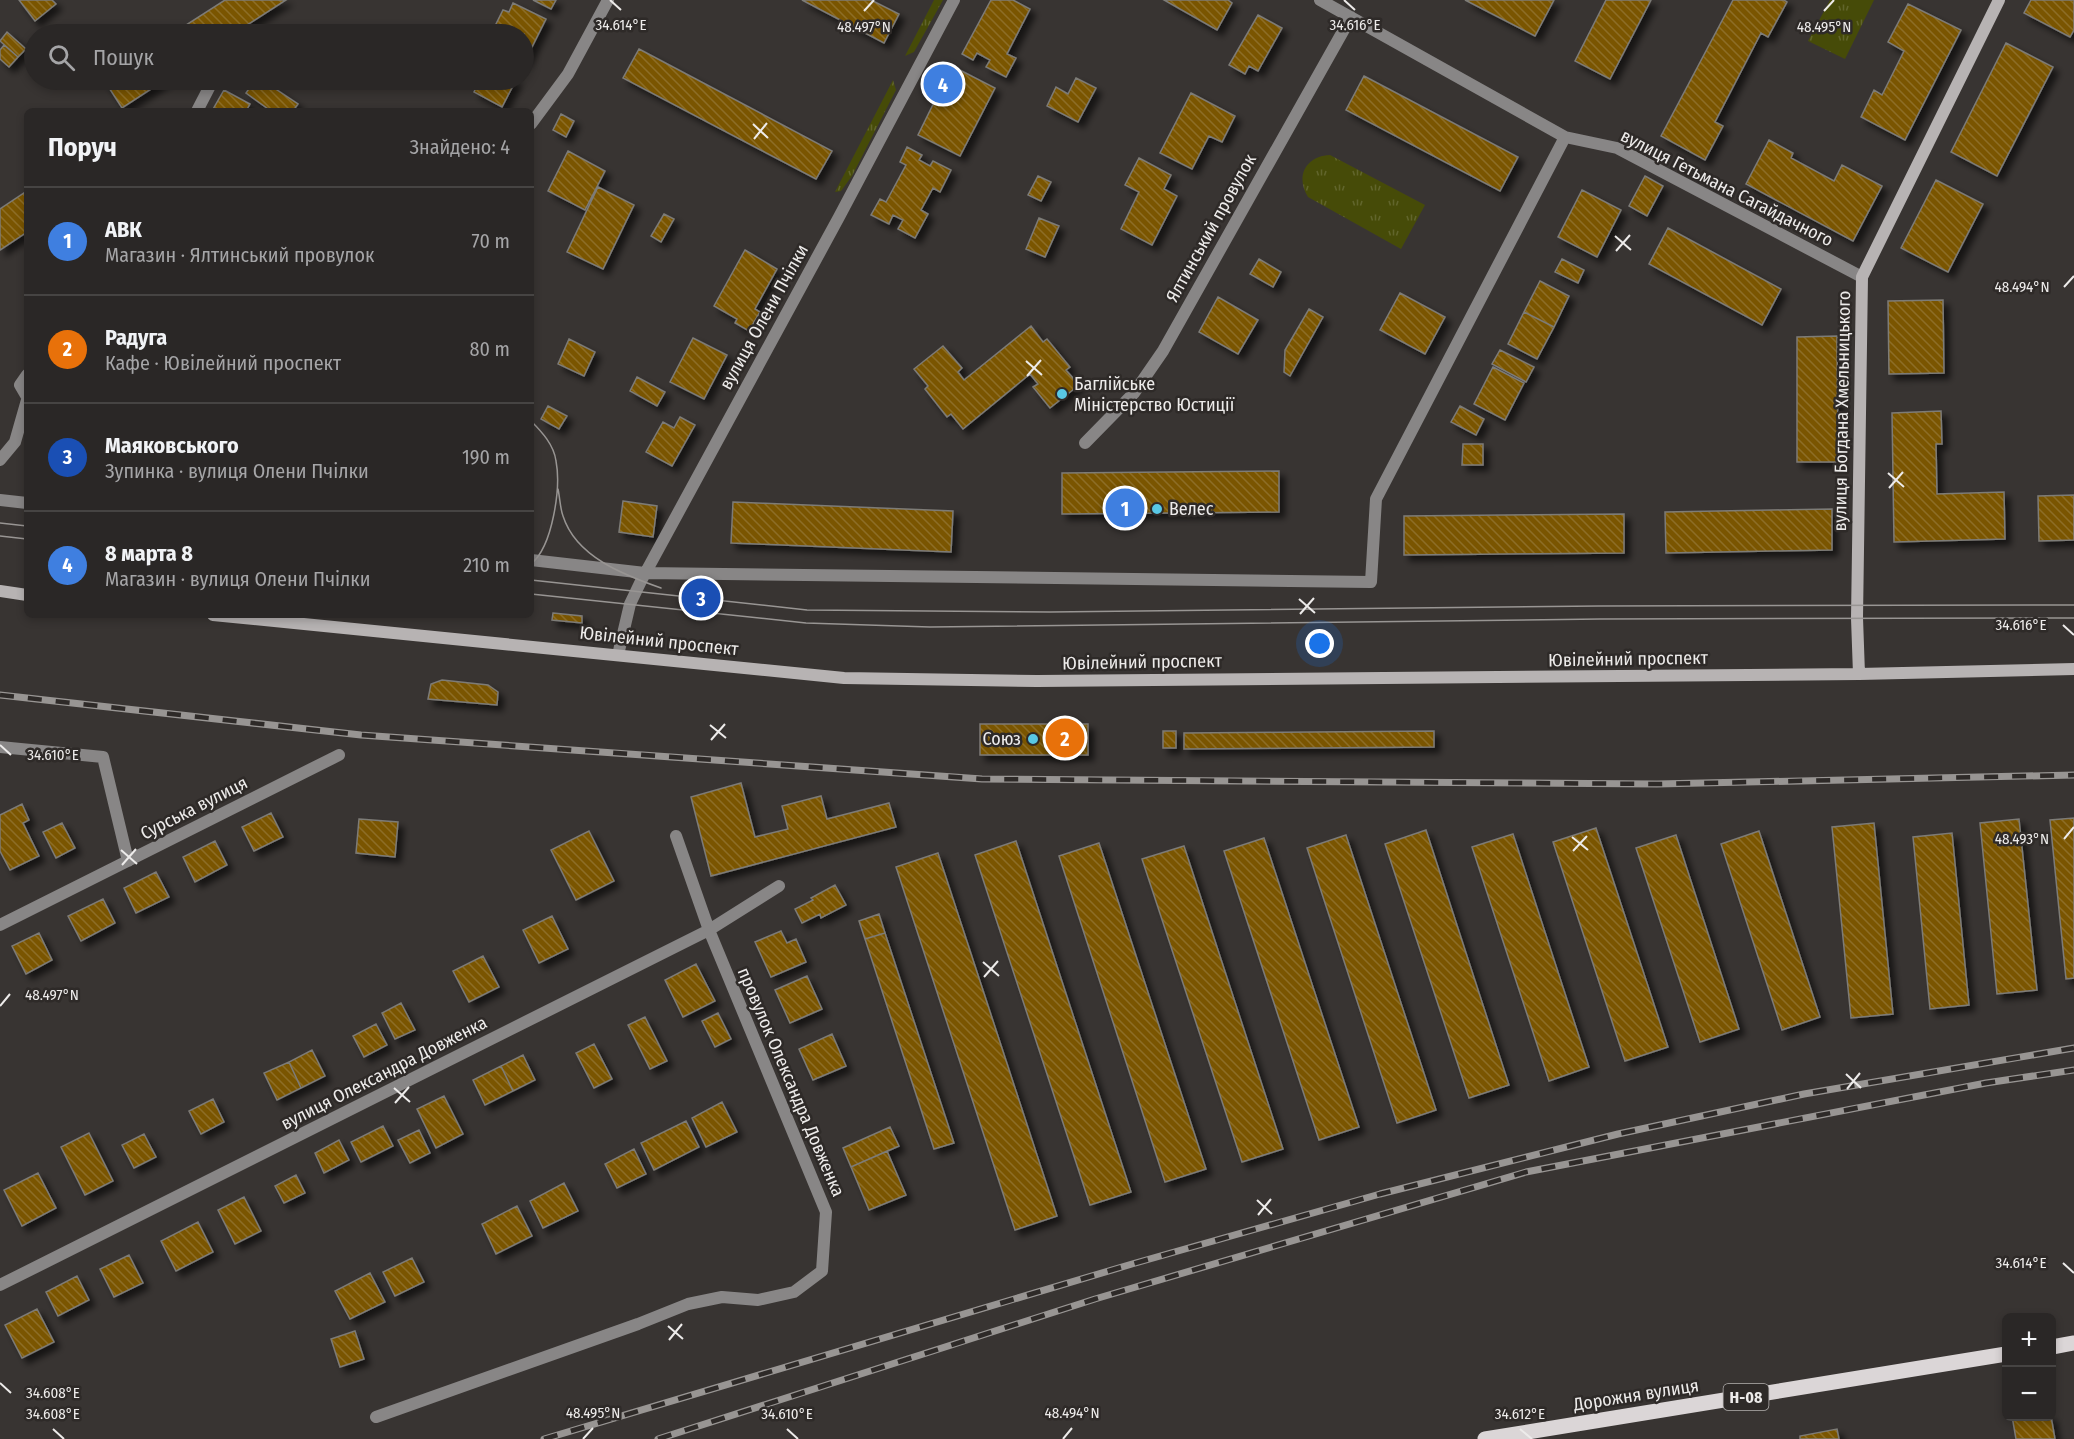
<!DOCTYPE html>
<html lang="uk">
<meta charset="utf-8">
<style>
body{margin:0;font-family:"Fira Sans Condensed",sans-serif;background:#322f2e;color:#f1f3f6}
.controls{position:absolute;right:18px;bottom:18px;display:grid;overflow:hidden;border-radius:9px;box-shadow:0 3px 9px #0003}
.controls button{width:54px;height:54px;display:grid;place-items:center;padding:0;border:0;border-bottom:2px solid #464443;background:#2a2726;color:#f1f3f6;font:30px sans-serif}
.you{position:absolute;left:1320px;top:644px;width:21px;height:21px;margin:-15px;border:4px solid #fff;border-radius:50%;background:#1a73e8;box-shadow:0 0 0 9px #1a73e833}
.badge{display:grid;place-items:center;width:39px;height:39px;border-radius:50%;background:#8bbbb9;color:#fff;font-size:20px;font-weight:700}
.pin{position:absolute;translate:-50% -50%;border:3px solid #fff;box-shadow:0 2px 6px #0006}
.list{margin:0;padding:0;list-style:none}
h2{display:flex;justify-content:space-between;align-items:center;height:78px;margin:0;padding:0 24px;font-size:26px}
h2 small{font-size:20px;font-weight:400;color:#a5a5a7}
.list li{display:grid;grid-template-columns:39px 1fr auto;gap:18px;align-items:center;box-sizing:border-box;height:108px;padding:0 24px;border-top:2px solid #464443}
.list b{display:block;font-size:22px;white-space:nowrap}
.list p{margin:0;font-size:20px;white-space:nowrap;color:#a5a5a7}
.list em{font-size:20px;font-style:normal;color:#a5a5a7}
.icon{flex:none;width:33px;height:33px;fill:none;stroke:currentColor;stroke-width:2;stroke-linecap:round;stroke-linejoin:round}
.map{position:relative;flex:none;width:2074px;height:1439px;overflow:hidden}
.search{position:absolute;background:#2a2726;box-shadow:0 3px 9px #0003;left:24px;top:24px;width:510px;height:66px;display:flex;align-items:center;gap:15px;box-sizing:border-box;padding:0 21px;border-radius:33px;color:#a5a5a7;font-size:22px}
.panel{position:absolute;background:#2a2726;box-shadow:0 3px 9px #0003;left:24px;top:108px;width:510px;height:510px;border-radius:9px}
.map>svg:first-child{display:block}
</style>
<div class="map">
<svg width="2074" height="1439" viewBox="0 0 2074 1439">
<defs>
<pattern id="grass-tufts" width="24" height="20" patternUnits="userSpaceOnUse" patternTransform="scale(1.5)"><rect width="24" height="20" fill="#464b08"/><path d="M3 7l-1-3M5 7V3M7 7l1-3M15 17l-1-3M17 17v-4M19 17l1-3" fill="none" stroke="#61652c"/></pattern>
<pattern id="building-back-hatch" width="6" height="6" patternUnits="userSpaceOnUse" patternTransform="scale(1.5)"><rect width="6" height="6" fill="#7a5501"/><path d="M-1 5l2 2M0 0l6 6M5-1l2 2" fill="none" stroke="#8d6e26"/></pattern>
<filter id="shadow"><feDropShadow dx="5.5" dy="5.5" stdDeviation="3" flood-color="#0009"/></filter>
</defs>
<rect width="100%" height="100%" fill="#383432"/>
<path fill="url(#grass-tufts)" d="M934,0H943L914,52L905,56Z
M1830,0H1874L1845,59L1808,41Z
M893,80L896,90L852,176L841,191L835,192Z
M1330,155L1425,205L1401,249L1308,197C1295,176 1306,156 1330,155Z"/>
<path fill="url(#building-back-hatch)" stroke="#7d7b77" stroke-width="1.5" filter="url(#shadow)" d="M19,0H52L56,4L35,21Z
M225,0H286L233,34H172Z
M533,0H556L551,9Z
M802,0H871L899,14L884,43Z
M991,0H1013L1030,9L1007,54L1016,58L1006,77L986,67L990,60L977,53L973,60L962,54Z
M1164,0H1228L1232,3L1217,30Z
M1465,0H1554L1535,36Z
M1606,0H1651L1610,79L1575,61Z
M1733,0H1784L1787,2L1768,37L1761,33L1715,122L1723,126L1705,160L1661,136Z
M2031,0H2074V30L2070,37L2024,13Z
M513,3L546,19L524,63V34H491L503,10L509,12Z
M1908,4L1961,30L1905,140L1861,117L1874,90L1882,95L1904,51L1888,42Z
M1258,15L1282,28L1258,71L1249,66L1245,74L1229,65Z
M7,32L26,49L18,57L0,41Z
M2006,43L2053,67L1997,176L1951,152Z
M4,45L18,57L9,67L0,59V50Z
M639,49L832,151L816,179L623,78Z
M952,66L995,88L960,156L918,135Z
M1364,76L1518,157L1500,191L1346,110Z
M1076,78L1096,88L1078,122L1047,106L1056,87L1068,94Z
M104,80H165L122,108Z
M255,80H262L298,104L293,111H271L246,93Z
M469,80H516L502,107L474,92L478,84Z
M224,90L250,104L246,111H212Z
M1191,93L1235,116L1222,142L1209,136L1192,169L1160,153Z
M561,114L574,121L566,137L553,130Z
M1769,140L1793,153L1791,158L1834,181L1842,165L1882,186L1853,241L1746,184Z
M907,147L922,155L919,160L930,166L933,161L951,170L940,192L933,188L921,210L928,214L915,238L898,229L903,220L893,215L889,224L871,215L880,199L886,202L906,165L900,162Z
M568,151L605,171L585,210L548,191Z
M1139,158L1171,175L1164,189L1177,196L1152,245L1121,229L1139,192L1125,185Z
M1038,176L1051,182L1041,201L1028,195Z
M1645,176L1663,186L1647,216L1629,206Z
M1936,180L1983,204L1948,272L1901,248Z
M598,187L634,205L603,269L567,252Z
M1582,190L1621,210L1597,257L1558,237Z
M27,191V232L0,250V209Z
M664,214L674,219L661,242L651,236Z
M1039,218L1059,226L1045,257L1026,249Z
M1668,228L1781,289L1762,325L1649,264Z
M745,250L777,269L755,309L760,312L749,331L735,323L737,319L714,306Z
M1259,259L1281,272L1273,287L1250,274Z
M1562,259L1584,270L1578,283L1555,272Z
M1540,281L1569,296L1554,327L1524,312Z
M1400,293L1445,317L1425,354L1380,330Z
M1218,297L1258,320L1238,354L1199,332Z
M1943,300L1944,373L1889,374L1888,301Z
M1309,309L1323,317L1290,376L1284,372L1285,350Z
M1524,312L1554,327L1537,359L1508,344Z
M1031,326L1043,342L1047,339L1070,367L1066,370L1079,385L1050,408L1033,387L1038,384L1030,374L963,429L951,414L947,417L925,389L928,386L914,369L943,346L962,368L958,372L964,380Z
M1837,336L1838,462H1797V337Z
M693,338L727,355L704,399L670,382Z
M569,339L595,352L584,376L558,364Z
M1500,350L1534,367L1526,382L1492,364Z
M1493,367L1524,383L1505,420L1474,404Z
M637,377L665,392L657,406L630,391Z
M548,406L567,416L559,429L541,419Z
M1460,406L1484,419L1476,435L1451,422Z
M1941,411L1942,444H1936L1937,494L2004,492L2005,539L1894,542L1892,413Z
M680,417L695,425L672,466L646,452L663,422L674,428Z
M1463,444H1483V465H1462Z
M1279,471V512L1062,514V473Z
M2074,495V540L2039,541L2038,496Z
M623,501L657,506L653,537L619,532Z
M733,502L953,511L951,552L731,543Z
M1832,509V550L1666,553L1665,512Z
M1624,514V553L1404,555V516Z
M553,613L582,616V623L552,620Z
M442,680L488,685L498,692L497,705L428,699L431,684Z
M980,724H1088V755H980Z
M1163,731H1176V748H1163Z
M1434,731V747L1184,749V733Z
M741,783L755,837L788,829L782,806L821,796L827,819L889,803L896,827L711,876L691,797Z
M22,804L29,820L23,823L39,856L10,870L0,851V815Z
M271,813L283,837L254,851L242,827Z
M2074,818V978L2066,979L2050,820Z
M359,819L398,822L395,857L356,853Z
M2019,819L2037,990L1997,994L1980,823Z
M62,823L75,848L56,858L43,832Z
M1874,823L1893,1014L1851,1018L1832,827Z
M1596,828L1668,1047L1625,1061L1553,842Z
M1426,830L1509,1085L1469,1098L1385,844Z
M589,831L614,881L576,900L551,850Z
M1759,831L1820,1017L1782,1030L1721,844Z
M1952,833L1969,1005L1930,1009L1913,837Z
M1513,834L1589,1067L1549,1081L1472,847Z
M1346,835L1436,1110L1397,1123L1307,848Z
M1676,835L1739,1029L1700,1042L1636,848Z
M1264,838L1359,1127L1319,1140L1224,851Z
M215,841L227,865L195,882L183,857Z
M1016,841L1131,1192L1090,1205L975,855Z
M1099,843L1206,1169L1165,1182L1059,856Z
M1184,846L1283,1149L1242,1162L1142,859Z
M938,853L1057,1216L1015,1230L896,867Z
M156,872L169,897L136,913L124,888Z
M835,885L846,905L821,918L820,914L802,923L795,909L813,900L811,898Z
M103,899L115,923L81,941L68,916Z
M879,914L885,933L865,939L859,921Z
M552,916L568,949L539,963L523,930Z
M781,931L787,943L796,939L806,962L771,977L755,942Z
M39,933L52,960L26,974L12,946Z
M885,933L954,1143L934,1149L865,939Z
M483,956L499,987L469,1002L453,971Z
M696,964L715,1001L683,1017L665,980Z
M807,976L822,1009L790,1023L775,990Z
M401,1003L415,1030L395,1039L382,1013Z
M718,1013L731,1039L715,1047L702,1021Z
M645,1017L667,1061L650,1069L628,1025Z
M376,1024L387,1045L364,1057L353,1036Z
M832,1034L846,1066L813,1080L799,1049Z
M594,1044L612,1079L594,1088L576,1053Z
M312,1050L325,1076L301,1088L289,1062Z
M523,1055L535,1080L513,1091L501,1066Z
M289,1062L301,1088L277,1100L264,1073Z
M501,1066L513,1091L485,1105L473,1080Z
M444,1096L463,1134L436,1148L417,1109Z
M213,1099L224,1122L201,1134L189,1111Z
M722,1102L737,1132L706,1147L692,1118Z
M686,1121L699,1147L654,1170L641,1143Z
M383,1126L393,1146L361,1162L351,1142Z
M890,1127L899,1146L851,1167L843,1148Z
M419,1130L430,1153L410,1163L398,1140Z
M89,1133L113,1181L85,1195L61,1147Z
M144,1134L156,1157L134,1168L122,1145Z
M339,1140L349,1160L324,1173L315,1153Z
M634,1149L646,1174L617,1188L605,1164Z
M887,1151L906,1195L869,1210L851,1167Z
M38,1173L56,1208L22,1226L4,1190Z
M296,1175L305,1193L284,1203L275,1186Z
M564,1183L578,1211L543,1228L530,1201Z
M244,1197L261,1231L235,1244L218,1210Z
M517,1206L532,1236L496,1254L482,1224Z
M198,1222L213,1252L176,1271L161,1241Z
M129,1255L143,1283L114,1297L100,1269Z
M412,1258L424,1282L395,1296L383,1272Z
M370,1273L385,1302L350,1319L335,1291Z
M77,1276L89,1300L58,1316L46,1292Z
M37,1309L54,1342L22,1358L5,1325Z
M355,1331L364,1359L340,1367L331,1339Z
M2012,1416H2051L2055,1439H2016Z
M1837,1429L1839,1439H1800V1436Z"/>
<g fill="none" stroke-linecap="round" stroke-linejoin="round">
<path stroke="#888686" stroke-width="12" d="M1320,0L1565,137L1617,148L1862,277
M197,111L212,82
M531,124L568,74L608,0
M27,375L20,385L27,397
M1085,443L1134,393L1163,351L1351,17
M0,460L15,442L27,400
M0,500L27,503
M531,560L645,573L1371,582L1376,499L1565,137
M618,655L630,604L641,581L839,217L954,0
M0,747L103,757L128,861
M0,925L339,755
M0,1285L709,930L779,886
M376,1417L638,1324L688,1304L722,1297L758,1300L794,1292L822,1271L826,1212L709,930L676,836"/>
<path stroke="#b7b3b3" stroke-width="12" d="M0,591L27,595
M213,615L844,678L1037,681L1859,674L2074,669
M1859,674L1857,618L1862,277L1999,0"/>
<path stroke="#dbd6d7" stroke-width="15" d="M2052,1347L2074,1343
M1485,1439L2006,1354"/>
<path stroke="#989593" stroke-width="1.5" d="M531,421C542,432 554,445 556,461C561,487 553,546 531,564
M558,489C560,498 560,508 563,516C576,557 624,575 661,588
M0,523L27,526
M0,536L27,539
M531,580L807,610L1050,612L1599,606L2074,605
M531,594L806,623L930,627L1600,619L2074,618"/>
<g stroke="#989593" stroke-width="7">
<path id="rail" d="M0,695L361,735L982,779L1657,784L2074,775
M544,1439L1132,1264L1380,1194L1618,1134L1804,1094L2074,1048
M658,1439L1095,1299L1526,1172L1986,1083L2074,1070"/>
</g>
<use href="#rail" stroke="#2e2a28" stroke-width="4.5" stroke-dasharray="14" stroke-linecap="butt"/>
</g>
<path fill="none" stroke="#edebea" stroke-width="2" d="M610,0L621,10M1344,0L1355,10M864,11L874,0M1824,11L1834,0M753,124L768,138M754,139L767,123M1615,236L1631,250M1616,251L1630,235M2064,287L2074,276M1026,361L1042,375M1027,376L1041,360M1888,473L1904,487M1889,488L1903,472M1299,599L1315,613M1300,614L1314,598M2063,625L2074,635M710,725L726,738M711,740L725,724M0,745L11,755M1572,837L1588,850M2064,839L2074,827M121,850L137,864M1573,851L1587,836M122,865L136,849M983,962L999,976M984,977L998,961M0,1006L10,994M1846,1074L1861,1088M394,1088L410,1102M1847,1089L1860,1073M395,1103L409,1087M1257,1200L1272,1214M1258,1215L1271,1199M2063,1263L2074,1273M668,1326L683,1339M669,1340L682,1324M0,1383L11,1393M53,1429L64,1439M787,1429L798,1439M1520,1429L1532,1439M583,1439L593,1428M1063,1439L1072,1428"/>
<g fill="#59c8e4" stroke="#2e2a28" stroke-width="2">
<circle cx="1062" cy="394" r="6"/>
<circle cx="1157" cy="509" r="6"/>
<circle cx="1033" cy="739" r="6"/>
</g>
<g text-anchor="middle" stroke-width="5" stroke-linejoin="round" paint-order="stroke">
<rect fill="#2e2a28" stroke="#b4b1b0" stroke-width="1.5" x="1723.5" y="1384" width="45" height="26" rx="4.5"/>
<g font-size="16" font-weight="bold" fill="#edebea">
<text x="1746" y="1403">Н-08</text>
</g>
<g font-size="18" fill="#edebea" stroke="#2e2a28">
<text transform="translate(1727 188) rotate(27)" y="6">вулиця Гетьмана Сагайдачного</text>
<text transform="translate(1211 228) rotate(-61)" y="6">Ялтинський провулок</text>
<text transform="translate(764 317) rotate(-61)" y="6">вулиця Олени Пчілки</text>
<text transform="translate(1842 411) rotate(-89)" y="6">вулиця Богдана Хмельницького</text>
<text transform="translate(659 641) rotate(6)" y="6">Ювілейний проспект</text>
<text transform="translate(1628 659) rotate(-1)" y="6">Ювілейний проспект</text>
<text transform="translate(1142 662) rotate(-1)" y="6">Ювілейний проспект</text>
<text transform="translate(194 808) rotate(-27)" y="6">Сурська вулиця</text>
<text transform="translate(384 1073) rotate(-27)" y="6">вулиця Олександра Довженка</text>
<text transform="translate(791 1082) rotate(67)" y="6">провулок Олександра Довженка</text>
<text transform="translate(1636 1395) rotate(-9)" y="6">Дорожня вулиця</text>
</g>
<g font-size="18" fill="#edebea" stroke="#2e2a28" text-anchor="start">
<text x="1074" y="390">Баглійське<tspan x="1074" dy="21">Міністерство Юстиції</tspan></text>
<text x="1169" y="515">Велес</text>
<text x="1021" y="745" text-anchor="end">Союз</text>
</g>
</g>
<g font-size="15" text-anchor="middle" fill="#edebea" stroke="#2e2a28" stroke-width="5" stroke-linejoin="round" paint-order="stroke">
<text x="621" y="30">34.614°E</text>
<text x="1355" y="30">34.616°E</text>
<text x="864" y="32">48.497°N</text>
<text x="1824" y="32">48.495°N</text>
<text x="2022" y="292">48.494°N</text>
<text x="2021" y="630">34.616°E</text>
<text x="53" y="760">34.610°E</text>
<text x="2022" y="844">48.493°N</text>
<text x="52" y="1000">48.497°N</text>
<text x="2021" y="1268">34.614°E</text>
<text x="53" y="1398">34.608°E</text>
<text x="593" y="1418">48.495°N</text>
<text x="1072" y="1418">48.494°N</text>
<text x="53" y="1419">34.608°E</text>
<text x="787" y="1419">34.610°E</text>
<text x="1520" y="1419">34.612°E</text>
</g>
</svg>
<div class="controls">
<button>+</button>
<button>−</button>
</div>
<div class="you"></div>
<div class="pin badge" style="left:1125px;top:508px;background:#3f7fe0">1</div>
<div class="pin badge" style="left:1065px;top:738px;background:#e8710a">2</div>
<div class="pin badge" style="left:701px;top:598px;background:#1a4fb4">3</div>
<div class="pin badge" style="left:943px;top:84px;background:#3f7fe0">4</div>
<div class="search"><svg class="icon" aria-label="search" viewBox="0 0 24 24"><circle cx="10" cy="10" r="6"/><path d="M15 15l6 6"/></svg>Пошук</div>
<section class="panel">
<h2>Поруч<small>Знайдено: 4</small></h2>
<ul class="list">
<li><span class="badge" style="background:#3f7fe0">1</span><div><b>АВК</b><p>Магазин · Ялтинський провулок</p></div><em>70 m</em></li>
<li><span class="badge" style="background:#e8710a">2</span><div><b>Радуга</b><p>Кафе · Ювілейний проспект</p></div><em>80 m</em></li>
<li><span class="badge" style="background:#1a4fb4">3</span><div><b>Маяковського</b><p>Зупинка · вулиця Олени Пчілки</p></div><em>190 m</em></li>
<li><span class="badge" style="background:#3f7fe0">4</span><div><b>8 марта 8</b><p>Магазин · вулиця Олени Пчілки</p></div><em>210 m</em></li>
</ul>
</section>
</div>
